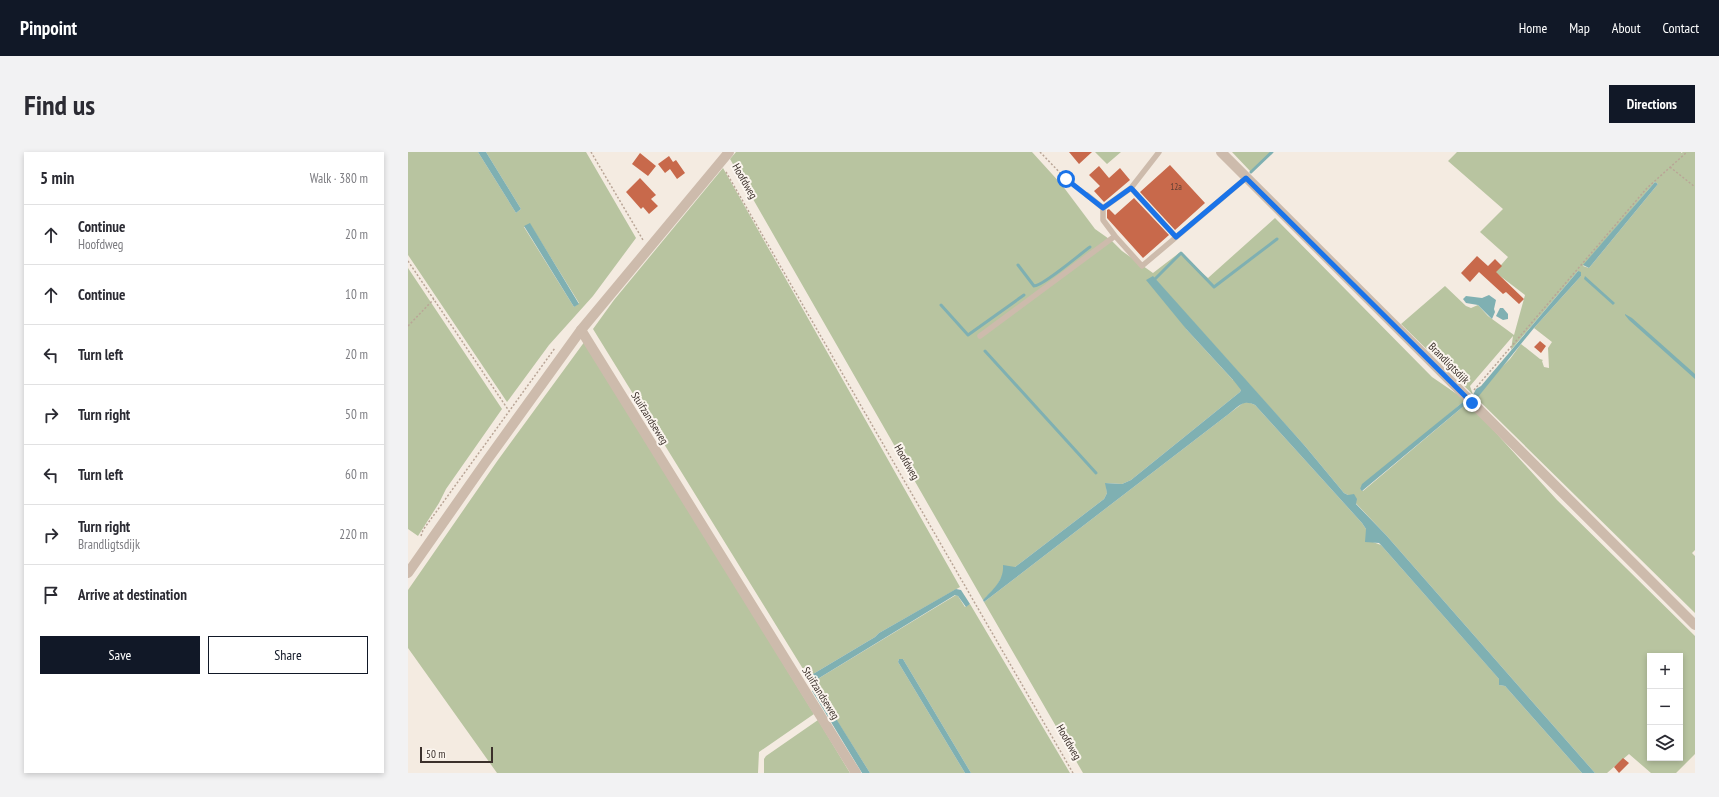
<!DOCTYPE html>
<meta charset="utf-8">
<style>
body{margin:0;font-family:"PT Sans Narrow",sans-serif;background:#f2f2f3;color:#2b2b33}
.controls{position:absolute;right:12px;bottom:12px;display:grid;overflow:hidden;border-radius:0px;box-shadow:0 2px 6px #0003}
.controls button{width:36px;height:36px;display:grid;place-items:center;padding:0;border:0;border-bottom:1px solid #e1e1e2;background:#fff;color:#2b2b33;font:20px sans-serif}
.scale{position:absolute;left:12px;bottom:10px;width:73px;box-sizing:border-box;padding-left:4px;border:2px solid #3b302b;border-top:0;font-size:11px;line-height:14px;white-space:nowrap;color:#3b302b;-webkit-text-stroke:3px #fbf5ee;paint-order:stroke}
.stop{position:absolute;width:12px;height:12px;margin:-9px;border:3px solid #1a73e8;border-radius:50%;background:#fff}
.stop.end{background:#1a73e8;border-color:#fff;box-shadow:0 1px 4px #0008}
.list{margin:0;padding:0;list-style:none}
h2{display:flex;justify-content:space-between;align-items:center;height:52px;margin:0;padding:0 16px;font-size:17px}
h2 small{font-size:13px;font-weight:400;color:#7c7c81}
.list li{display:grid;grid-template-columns:26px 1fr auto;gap:12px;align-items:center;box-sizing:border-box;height:60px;padding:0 16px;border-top:1px solid #e1e1e2}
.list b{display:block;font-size:15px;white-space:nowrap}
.list p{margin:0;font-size:13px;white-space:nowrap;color:#7c7c81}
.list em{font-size:13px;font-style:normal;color:#7c7c81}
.actions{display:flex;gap:8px;padding:12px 16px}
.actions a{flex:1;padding:9px 0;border:1px solid #111827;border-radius:0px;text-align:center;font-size:14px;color:#111827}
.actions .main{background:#111827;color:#fff}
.icon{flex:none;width:22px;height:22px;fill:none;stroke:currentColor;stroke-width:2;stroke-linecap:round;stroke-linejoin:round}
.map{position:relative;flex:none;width:1287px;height:621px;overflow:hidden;border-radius:0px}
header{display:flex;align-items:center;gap:24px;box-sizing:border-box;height:56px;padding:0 20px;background:#111827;color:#fff}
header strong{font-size:19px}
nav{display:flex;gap:22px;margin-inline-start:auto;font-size:14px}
.intro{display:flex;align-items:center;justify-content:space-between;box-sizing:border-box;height:96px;padding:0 24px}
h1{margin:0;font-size:28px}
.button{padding:10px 18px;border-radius:0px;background:#111827;color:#fff;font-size:14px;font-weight:700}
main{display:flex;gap:24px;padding:0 24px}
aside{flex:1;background:#fff;border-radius:0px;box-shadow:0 2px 6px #0003}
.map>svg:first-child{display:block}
</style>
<header>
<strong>Pinpoint</strong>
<nav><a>Home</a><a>Map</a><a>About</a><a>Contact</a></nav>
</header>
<div class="intro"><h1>Find us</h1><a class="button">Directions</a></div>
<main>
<aside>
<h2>5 min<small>Walk · 380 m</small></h2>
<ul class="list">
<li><svg class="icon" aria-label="ahead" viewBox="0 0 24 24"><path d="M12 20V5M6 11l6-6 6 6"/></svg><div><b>Continue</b><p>Hoofdweg</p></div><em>20 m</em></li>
<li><svg class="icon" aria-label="ahead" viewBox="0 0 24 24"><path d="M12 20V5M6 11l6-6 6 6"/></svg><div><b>Continue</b></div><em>10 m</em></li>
<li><svg class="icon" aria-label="left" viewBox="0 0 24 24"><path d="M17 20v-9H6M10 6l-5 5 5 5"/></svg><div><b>Turn left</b></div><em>20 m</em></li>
<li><svg class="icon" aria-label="right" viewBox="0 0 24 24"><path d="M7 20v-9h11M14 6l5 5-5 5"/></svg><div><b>Turn right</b></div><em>50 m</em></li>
<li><svg class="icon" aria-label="left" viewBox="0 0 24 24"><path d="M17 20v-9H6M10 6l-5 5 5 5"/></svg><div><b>Turn left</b></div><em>60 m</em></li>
<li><svg class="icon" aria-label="right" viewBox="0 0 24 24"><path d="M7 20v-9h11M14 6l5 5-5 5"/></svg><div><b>Turn right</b><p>Brandligtsdijk</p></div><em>220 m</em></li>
<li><svg class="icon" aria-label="arrive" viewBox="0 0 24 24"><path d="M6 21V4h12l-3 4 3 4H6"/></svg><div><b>Arrive at destination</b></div></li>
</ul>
<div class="actions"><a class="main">Save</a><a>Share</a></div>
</aside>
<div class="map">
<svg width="1287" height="621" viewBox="0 0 1287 621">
<rect width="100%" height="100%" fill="#f4ebe1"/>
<path fill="#b8c4a0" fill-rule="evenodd" d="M0,0H70L108,61L113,57L78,0H178L228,86L185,144L141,193L99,250L0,103ZM122,72L171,151L166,155L116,75Z
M328,0H624L654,33L687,77L704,89L714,99L745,121L771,101L800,126L867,66L1024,225L1059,249L1149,348L1287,484V602L1268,621H1243L1221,602L1199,621H1187L978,383L940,343L936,341L897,294L841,232L833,238L832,240L723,328L714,332L698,331L699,341L696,347L615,409L607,415H601L596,421L588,435L575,448L322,7ZM745,125L833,223L825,228L779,178ZM1055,250L1057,253L955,339L952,337ZM1242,504H1272V606H1242Z
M687,0H713L699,12Z
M824,0H863L843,20Z
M1049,0H1273V1L1275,0H1287V398L1284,401L1287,404V461L993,172L1037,134L1058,154L1063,156L1070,153L1080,164L1106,183L1117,143L1087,120L1100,105L1072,80L1095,57L1040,9ZM1247,30L1250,32L1181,116L1175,114ZM1170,119L1173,124L1126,176L1144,190L1140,196L1141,216L1136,215L1134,209L1135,208L1132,207L1113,192L1102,207L1065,243L1062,234L1105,184L1103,198Z
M315,16L552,435L471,481L467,485L400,525L185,177L206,148Z
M0,116L94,257L38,337L31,351L10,384L0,377Z
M177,189L406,562L351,600L350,621H89L0,496V438L90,308Z
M840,250L847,253L954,371L958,377L959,382L965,390L973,393L1092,528L1091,533L1097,534L1174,621H675L576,450L822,261L835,251Z
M548,443L550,444L557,455L562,452L662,621H563L495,507H491L490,510L557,621H462L409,537L406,536L403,531Z
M410,568L442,621H356V607L358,604Z"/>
<path fill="#7fb0b2" d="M70,0H78L113,57L108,61Z
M1247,30L1250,32L1181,116L1175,113Z
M122,71L171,152L166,155L116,74Z
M1170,119L1173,120V124L1126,176L1070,245L1065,243L1068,237L1073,234Z
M745,124L897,294L936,341L940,343L946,342L949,347L948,352L978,383L1187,621H1174L1097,534L1091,533V527L973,393L971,391L957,390L958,377L954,371L847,253C835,247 831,254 822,261L576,450L575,448C585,437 596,429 595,413L607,415L615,409L696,347L699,341L697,331L714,332L723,328L832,240L833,238L826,229L779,178L738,128Z
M1177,124L1207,151L1205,153L1176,127Z
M1081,143L1088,148L1086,157L1087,160L1084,167L1070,153L1058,151L1055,147L1058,144L1074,146Z
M1092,156H1095L1100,162V167L1095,168L1088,164Z
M1217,162L1224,166L1287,222V227L1221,168L1217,163Z
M1055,250L1057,253L954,339L952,337L954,332Z
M548,437L553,438L562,452L558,455L550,444L547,443L403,531L399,530L400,525L467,485L471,481Z
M491,507H495L563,621H557L490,510Z
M406,536H409L462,621H454L409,547L404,539Z"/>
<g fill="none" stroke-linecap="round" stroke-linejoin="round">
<path stroke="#7fb0b2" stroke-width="3" d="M843,20L864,0
M610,113L626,134C635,134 672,102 682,95
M747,127L773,101L806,135L869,87
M533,153L560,183L616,143
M577,199L688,321"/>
</g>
<path fill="#c8694b" d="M661,0H684L671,12Z
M232,1L248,14L240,24L224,12Z
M261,4L265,10L268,8L277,21L269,27L262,17L257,21L250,12Z
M762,13L797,51L767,78L732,40Z
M691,14L701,26L712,16L722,28L696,50L686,39L692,34L681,23Z
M232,26L248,43L243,47L250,54L241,62L235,55L233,57L218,40Z
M726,46L761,83L735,106L699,66V58L701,57L707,63Z
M1069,104L1080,114L1087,107L1094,114L1088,120L1116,147L1111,152L1098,140L1095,142L1071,120L1062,130L1053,121Z
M1132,189L1138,194L1133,201L1126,195Z
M1215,606L1221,611L1211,621L1206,615Z"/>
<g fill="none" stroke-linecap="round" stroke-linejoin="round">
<path stroke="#b9a596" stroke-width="1.5" stroke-dasharray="2 2" stroke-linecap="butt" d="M183,0L235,88
M632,0L658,27L672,38
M1262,15L1287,35
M318,20L665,621
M0,109L101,259
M0,174L26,147
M1066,238L1239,36L1279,0
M13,384L15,378L147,196"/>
<path stroke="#cdbbac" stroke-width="5.5" d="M723,36L751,0
M679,43L695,56L723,36L768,85
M695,56V68L707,84
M572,184L707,84L734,114L838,26"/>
<path stroke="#cdbbac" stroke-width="10" d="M813,0L1287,473
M173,178L448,621"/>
<path stroke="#cdbbac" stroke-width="10" d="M0,421L77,311L173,178L321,0"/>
</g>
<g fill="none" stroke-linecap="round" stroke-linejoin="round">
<path stroke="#1a73e8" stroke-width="5" d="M658,27L695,56L723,36L768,85L838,26L1064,251"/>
</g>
<g text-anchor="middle" stroke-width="4" stroke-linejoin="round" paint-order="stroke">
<g font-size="9" fill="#5e3e33">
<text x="768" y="38">12a</text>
</g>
<g font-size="11" fill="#3b302b" stroke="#fbf5ee">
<text transform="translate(337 29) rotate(60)" y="4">Hoofdweg</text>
<text transform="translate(1041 211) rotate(45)" y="4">Brandligtsdijk</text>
<text transform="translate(242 266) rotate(58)" y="4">Stuifzandseweg</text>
<text transform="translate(499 310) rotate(60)" y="4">Hoofdweg</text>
<text transform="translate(413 541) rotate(58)" y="4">Stuifzandseweg</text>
<text transform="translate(661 590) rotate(60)" y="4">Hoofdweg</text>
</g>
</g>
</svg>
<div class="controls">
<button>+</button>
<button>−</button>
<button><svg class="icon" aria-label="layers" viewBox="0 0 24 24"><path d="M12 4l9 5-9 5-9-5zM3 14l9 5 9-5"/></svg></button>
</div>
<div class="scale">50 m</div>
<div class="stop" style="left:658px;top:27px"></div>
<div class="stop end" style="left:1064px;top:251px"></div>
</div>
</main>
